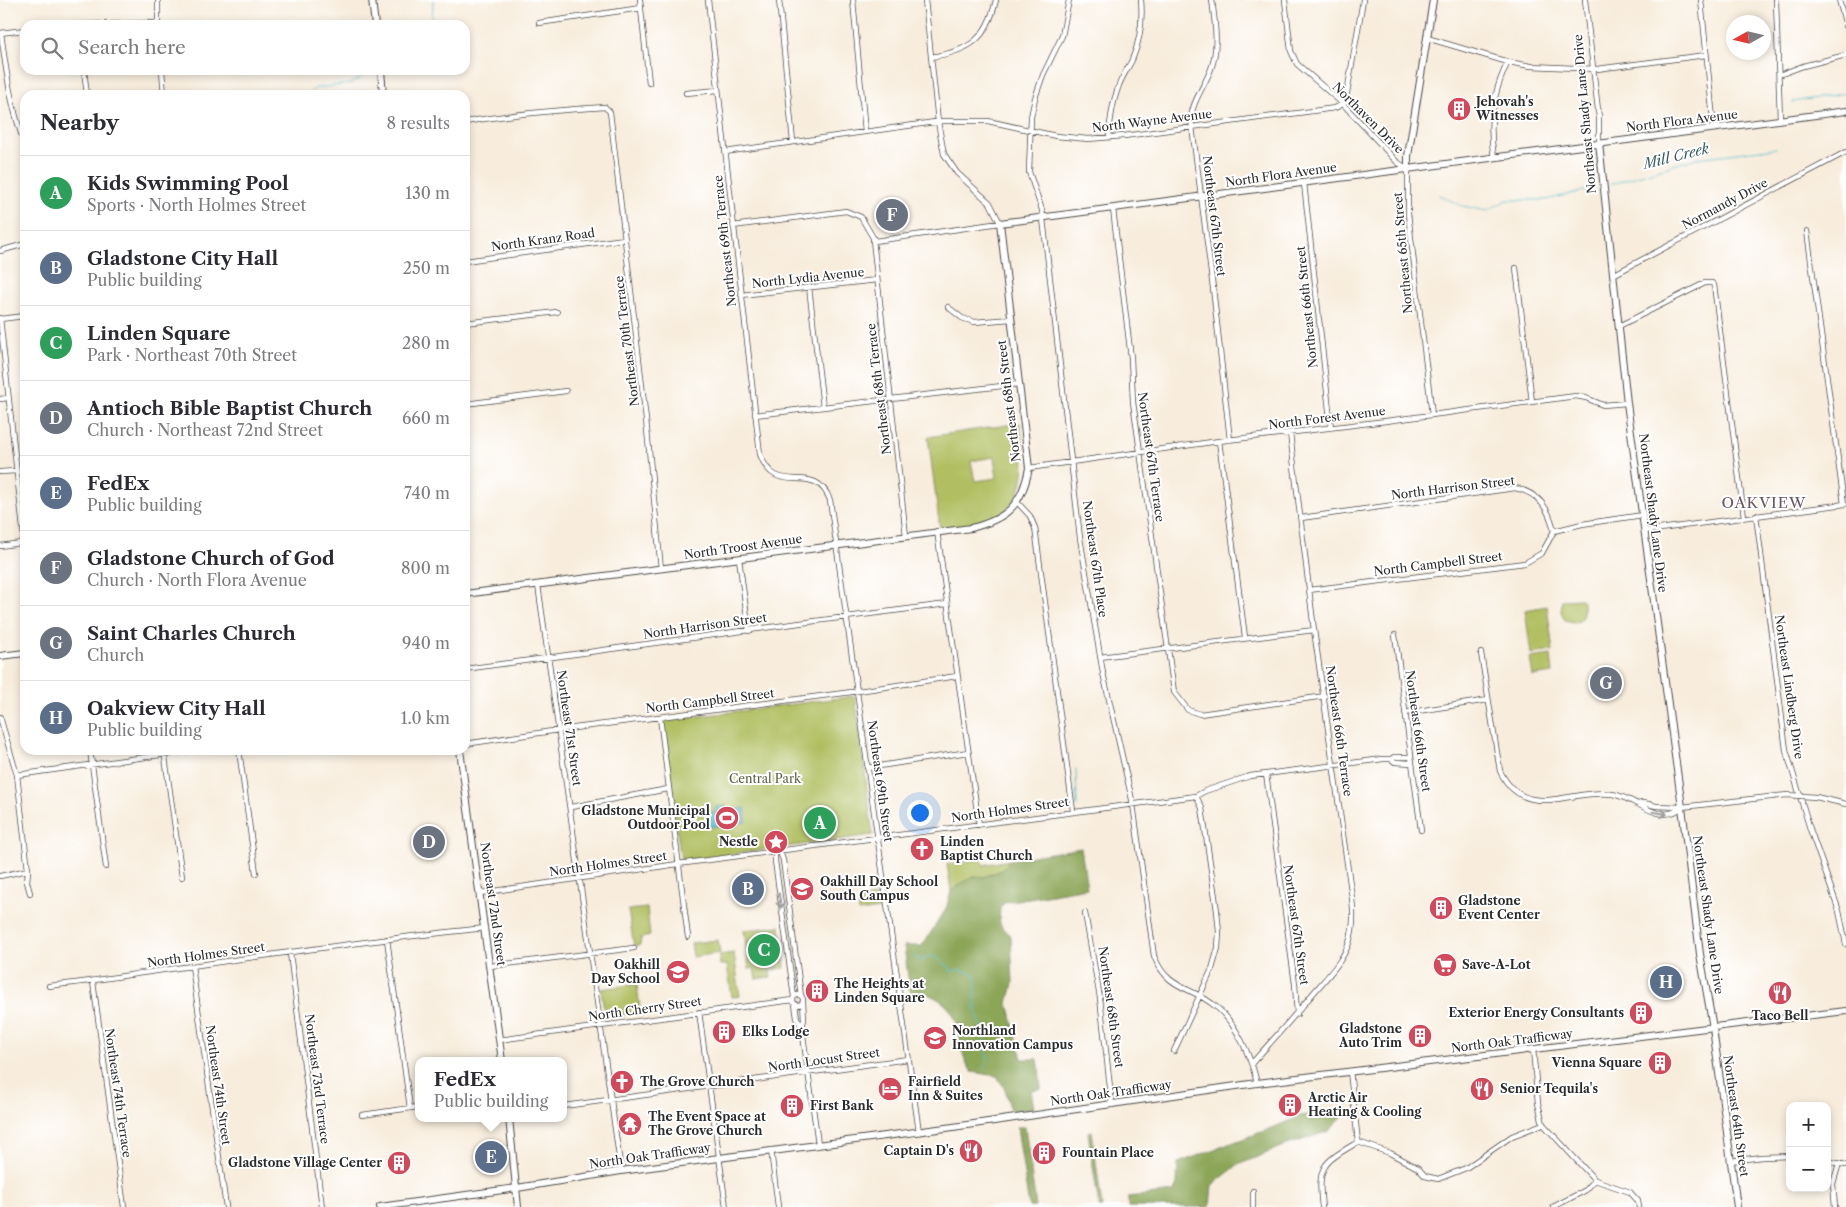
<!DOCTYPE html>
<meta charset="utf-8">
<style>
body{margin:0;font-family:"Libre Caslon Text",serif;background:#f2f2f3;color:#2b2b33}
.controls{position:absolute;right:15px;bottom:15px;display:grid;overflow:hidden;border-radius:10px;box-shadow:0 2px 8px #0003}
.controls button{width:45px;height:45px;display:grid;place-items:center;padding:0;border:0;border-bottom:1px solid #e1e1e2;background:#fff;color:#2b2b33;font:25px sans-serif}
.compass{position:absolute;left:1726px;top:15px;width:45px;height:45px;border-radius:50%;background:#fff;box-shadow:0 2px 8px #0003;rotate:262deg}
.you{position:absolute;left:919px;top:812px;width:18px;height:18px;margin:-12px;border:4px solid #fff;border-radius:50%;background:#1a73e8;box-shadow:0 0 0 8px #1a73e833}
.badge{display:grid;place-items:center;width:32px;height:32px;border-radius:50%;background:#d1495b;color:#fff;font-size:16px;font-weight:700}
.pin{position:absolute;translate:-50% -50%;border:2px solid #fff;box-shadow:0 1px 5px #0006}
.popup{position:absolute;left:415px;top:1057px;width:152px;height:65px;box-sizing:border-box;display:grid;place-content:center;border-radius:10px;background:#fff;filter:drop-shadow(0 1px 4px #0005);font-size:16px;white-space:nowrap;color:#7c7c81}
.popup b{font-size:19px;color:#2b2b33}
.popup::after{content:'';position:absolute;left:50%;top:100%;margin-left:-10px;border:10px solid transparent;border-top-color:#fff}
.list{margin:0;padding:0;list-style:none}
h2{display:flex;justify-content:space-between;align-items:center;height:65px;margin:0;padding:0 20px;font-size:21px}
h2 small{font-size:16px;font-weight:400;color:#7c7c81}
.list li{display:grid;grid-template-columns:32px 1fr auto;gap:15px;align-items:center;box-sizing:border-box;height:75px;padding:0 20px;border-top:1px solid #e1e1e2}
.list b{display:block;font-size:19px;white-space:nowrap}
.list p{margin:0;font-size:16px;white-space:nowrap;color:#7c7c81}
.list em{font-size:16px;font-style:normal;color:#7c7c81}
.icon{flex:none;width:28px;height:28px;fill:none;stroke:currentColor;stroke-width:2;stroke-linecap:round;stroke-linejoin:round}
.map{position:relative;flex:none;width:1846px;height:1207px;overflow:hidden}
.search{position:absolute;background:#fff;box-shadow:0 2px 8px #0003;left:20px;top:20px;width:450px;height:55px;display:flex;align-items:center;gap:12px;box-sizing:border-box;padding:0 18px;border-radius:15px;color:#7c7c81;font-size:19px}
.panel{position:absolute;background:#fff;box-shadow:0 2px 8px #0003;left:20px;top:90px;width:450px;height:665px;border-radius:15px}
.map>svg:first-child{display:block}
</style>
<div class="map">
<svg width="1846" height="1207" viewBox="0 0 1846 1207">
<rect width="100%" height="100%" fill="#fff"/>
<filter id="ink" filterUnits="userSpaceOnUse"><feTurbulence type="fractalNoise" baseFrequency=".02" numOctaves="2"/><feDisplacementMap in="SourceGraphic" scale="10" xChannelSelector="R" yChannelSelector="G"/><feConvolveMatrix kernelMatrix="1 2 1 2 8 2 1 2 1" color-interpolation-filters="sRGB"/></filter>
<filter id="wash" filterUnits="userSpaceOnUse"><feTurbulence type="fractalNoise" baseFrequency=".0096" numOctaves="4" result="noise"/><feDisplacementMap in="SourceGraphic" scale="20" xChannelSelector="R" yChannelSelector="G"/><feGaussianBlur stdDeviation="1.12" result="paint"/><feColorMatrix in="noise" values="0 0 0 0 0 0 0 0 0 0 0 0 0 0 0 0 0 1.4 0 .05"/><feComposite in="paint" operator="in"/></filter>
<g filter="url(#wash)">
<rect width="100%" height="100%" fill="#f8eddd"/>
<path fill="#b1bf62" stroke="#6e7546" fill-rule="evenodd" d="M1020,423C1025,460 1032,502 989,520C974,526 955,526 940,529L928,437ZM994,457L997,478L975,481L971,461Z
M1581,599L1583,601C1583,617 1585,626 1565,620L1561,612L1562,600Z
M1547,606L1553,651L1531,654L1525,610Z
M1551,655L1553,673L1533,676L1530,658Z
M855,696L873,835L681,861L662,721Z
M982,859L983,865L1010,860L1002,870L984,877L973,876L951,891L947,864Z
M878,896L880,909L859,912L858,901Z
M647,908L650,936L641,938L640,945L634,946L628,910Z
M780,926L785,968L770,970L771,977L756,979L754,968L749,969L744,930Z
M718,940L720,953L693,957L691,943Z
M734,953L740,996L732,997L727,965H720L719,955Z
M637,984L640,1010L639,1012L605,1017L601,989Z"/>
<path fill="#8ca658" stroke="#5c6842" d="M1081,848L1087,888L1005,902L1000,908C999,922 998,926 1011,936L1013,984L1008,1003L1022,1059H1038L1041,1089L1031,1090L1034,1108L1011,1111L1005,1089L997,1076L972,1072C951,1044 970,1014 932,996C924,992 919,990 910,992L904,946H922L946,909L951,891L973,876L984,877L1002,870L1010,860Z
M1341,1109L1342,1118L1329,1131L1284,1146L1238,1165L1212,1185L1210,1207H1128V1197L1174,1192L1177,1183L1178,1163L1272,1128L1301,1116Z
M1017,1127H1025L1036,1207H1029Z
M1092,1131L1102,1207H1099L1088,1132Z"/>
<path fill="#4fbdc8" stroke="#3d747a" d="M726,806L727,811L745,808L746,822L709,827L707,813L716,812V807Z"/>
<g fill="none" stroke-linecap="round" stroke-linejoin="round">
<path stroke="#4fbdc8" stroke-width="1" d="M432,25L433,0
M308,95L316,88L350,84L369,73
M1793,102L1846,93
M1611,184L1697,158L1776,148
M1439,195L1462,206L1487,211L1507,200H1546L1596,188
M1076,769L1077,806
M914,956L919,960H924L928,956L937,957L942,963L950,967L951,972L958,969L976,975C977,985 975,994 975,1004C975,1012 979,1019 982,1027C985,1038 984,1048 988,1058L984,1069"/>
</g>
</g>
<g filter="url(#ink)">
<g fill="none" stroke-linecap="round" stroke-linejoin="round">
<g stroke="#4a4846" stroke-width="6">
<path id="street" d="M158,0V24
M640,0L649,83
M708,0L760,454C776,501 814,458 830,500L919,1132
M779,0L793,142
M853,0L865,132
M1069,0L1062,36L1043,75L1035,98L1031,117L1029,172L1042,210L1080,538L1103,673L1133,804L1154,956C1168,991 1190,985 1215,1006C1237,1023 1251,1058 1257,1083
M1212,0C1215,22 1219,48 1211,69C1205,85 1192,102 1191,119L1213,288L1230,440
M1285,0L1291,51L1297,64L1343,104L1397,162L1408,169V213L1432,415
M1585,0L1599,118V143
M1701,0L1714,129
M1776,0L1780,120
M1839,0L1846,26
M539,23L641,8
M73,25L158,23
M0,33L25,30
M1,33C6,70 11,109 25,144
M1427,38L1508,62L1531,66L1597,69L1706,55
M931,57C969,51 987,40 996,0
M84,70L87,95
M162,70L164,95
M1779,75L1803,66L1846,55
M686,93L718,90
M465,122C511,114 558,110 605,107L610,112L646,420L661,569
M1109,137C1110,120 1112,104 1118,88C1121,78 1127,70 1132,60C1140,41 1143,21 1141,0
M725,152L942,121H988L1056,136L1088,139L1124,136L1335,108L1343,104L1346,99L1363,0
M1494,157C1488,124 1493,92 1508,62
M1304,183L1331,428
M1113,209L1131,358L1133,402L1174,692L1188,710L1200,714L1325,696
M733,226L846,211L861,217L875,241L1000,223L990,203L957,173L944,154L938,122L925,0
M1807,231L1844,504
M873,240L906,536
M0,251L25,244
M465,261L624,239
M1516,268L1532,402
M1613,275L1846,152
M809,287L823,407
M741,295L877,280
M948,307L962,318L974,322L1011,319
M0,318L24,538L21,543
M0,319L25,316
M465,323L557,312
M1619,326L1705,283H1712L1714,285L1744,517
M0,399L8,398
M465,404L566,391
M755,415L1019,384
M1219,441L1245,637
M1029,468L1219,441L1386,421L1576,396L1586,398L1603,405L1627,403
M0,472L16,471
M1017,502L1030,516L1035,528L1073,811
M1756,515L1786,750L1810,829L1839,911L1846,944
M1301,518L1515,488C1539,493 1549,508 1554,531
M937,531L979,825
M1554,531L1582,524L1643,515
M1645,531L1845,504
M0,546L21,543L25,544
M739,559L749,631
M538,585L621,1171
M1309,590L1525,563L1542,553L1554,531
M1395,635L1421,830
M1481,653L1500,771C1525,823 1571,788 1612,794C1636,797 1659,827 1682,807
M1100,657L1314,630
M465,669L800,623L947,604
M1405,713L1488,700
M0,717L17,775L28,870L27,882L30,893
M660,718L688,937
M465,744L559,730L852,692L957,676
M90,750L106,867
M164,750L182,877
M239,750L256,873
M1391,759L1394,757H1411
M867,768L968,752
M1266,774L1295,984L1297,1014
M17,775L196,750
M1637,804L1644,803L1656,806L1682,807L1787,795L1816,797L1846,804
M571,807L668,789
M775,852V861L794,997
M780,852L783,860L801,996
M0,876L28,870
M480,893L678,864L1196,796L1205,791L1250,776L1383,759H1391L1395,762L1412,763
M1085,913L1100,998L1112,1105
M387,939L410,1108
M290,953L322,1207
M192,966L226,1207
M490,966L634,948
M93,982L124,1207
M49,986C97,981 144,972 192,966C289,952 387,938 485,928
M793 1000a5 5 0 1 1 10 0a5 5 0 1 1-10 0Z
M795,1004L797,1018L802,1028L818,1144
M699,1012L726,1207
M802,1028L804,1019L803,1002
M499,1040L793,1000
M1533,1049L1538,1103L1543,1124L1595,1180
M1174,1051L1212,969L1218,948L1219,932L1217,911L1202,808L1196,796
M1252,1063C1274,1039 1295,1015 1316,990C1328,976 1342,962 1349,943C1354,928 1354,914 1352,898L1314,630L1290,433
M1350,1071L1358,1142
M564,1106L908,1059
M362,1115L418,1107
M1358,1142L1390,1153L1418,1168L1425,1176L1438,1179L1466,1168L1512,1136L1543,1124
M771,1150L778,1207
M1730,1161L1762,1157L1790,1156
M1827,1161L1846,1165
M1595,1180L1630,1192L1638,1201L1639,1207
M1253,1207V1191
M1322,1207C1317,1164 1323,1163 1358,1142
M1553,1207L1586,1190L1595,1180
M1835,1207L1833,1184L1839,1163"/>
</g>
<g stroke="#4a4846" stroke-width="8">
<path id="secondary" d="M372,0L375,25
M381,70L383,95
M1599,143L1627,403L1682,807L1700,954L1713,1028L1737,1207
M1408,169V156L1433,0
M465,594L971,528C1007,519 1022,505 1029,468L1000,223L1846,111
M0,656L25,653
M460,750L502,1061
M509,1118L518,1207
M380,1207L517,1188L621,1171L953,1127L1257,1083L1846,1011"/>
</g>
<use href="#street" stroke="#fff" stroke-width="4.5"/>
<use href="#secondary" stroke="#fff" stroke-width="6"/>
</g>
<defs><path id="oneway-shaft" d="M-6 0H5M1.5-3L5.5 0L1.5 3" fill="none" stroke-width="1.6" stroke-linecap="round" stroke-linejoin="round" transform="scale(1.25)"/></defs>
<g stroke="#a0a0a0">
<use href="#oneway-shaft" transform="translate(1660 813) rotate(9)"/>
<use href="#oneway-shaft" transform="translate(780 901) rotate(82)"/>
</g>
</g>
<defs>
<g id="building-disc" transform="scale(1.25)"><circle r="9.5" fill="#d1495b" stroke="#fff"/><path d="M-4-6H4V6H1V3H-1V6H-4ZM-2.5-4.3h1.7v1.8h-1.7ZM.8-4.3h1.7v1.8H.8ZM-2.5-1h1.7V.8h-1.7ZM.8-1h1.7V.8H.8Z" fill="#fff"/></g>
<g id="stadium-disc" transform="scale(1.25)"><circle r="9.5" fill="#d1495b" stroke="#fff"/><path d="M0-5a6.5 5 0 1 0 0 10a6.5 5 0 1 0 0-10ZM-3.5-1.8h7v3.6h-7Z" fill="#fff"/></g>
<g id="sight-disc" transform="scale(1.25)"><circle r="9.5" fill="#d1495b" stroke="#fff"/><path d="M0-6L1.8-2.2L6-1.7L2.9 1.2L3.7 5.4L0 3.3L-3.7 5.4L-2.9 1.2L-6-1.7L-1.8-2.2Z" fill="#fff"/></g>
<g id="church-disc" transform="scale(1.25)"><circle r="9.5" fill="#d1495b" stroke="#fff"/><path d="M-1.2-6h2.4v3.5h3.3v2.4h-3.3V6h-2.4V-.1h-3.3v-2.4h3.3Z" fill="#fff"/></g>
<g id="school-disc" transform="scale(1.25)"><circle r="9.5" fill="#d1495b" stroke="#fff"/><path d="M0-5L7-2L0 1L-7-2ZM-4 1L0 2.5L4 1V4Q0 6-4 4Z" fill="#fff"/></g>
<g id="supermarket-disc" transform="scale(1.25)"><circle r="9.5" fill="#d1495b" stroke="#fff"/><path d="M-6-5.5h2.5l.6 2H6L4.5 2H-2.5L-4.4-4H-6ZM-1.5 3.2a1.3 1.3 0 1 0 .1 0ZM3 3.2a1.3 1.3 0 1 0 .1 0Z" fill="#fff"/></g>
<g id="restaurant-disc" transform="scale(1.25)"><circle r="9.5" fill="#d1495b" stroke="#fff"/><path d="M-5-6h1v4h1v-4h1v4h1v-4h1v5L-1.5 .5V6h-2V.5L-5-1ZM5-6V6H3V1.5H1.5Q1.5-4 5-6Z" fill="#fff"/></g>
<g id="hotel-disc" transform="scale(1.25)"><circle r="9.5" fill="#d1495b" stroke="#fff"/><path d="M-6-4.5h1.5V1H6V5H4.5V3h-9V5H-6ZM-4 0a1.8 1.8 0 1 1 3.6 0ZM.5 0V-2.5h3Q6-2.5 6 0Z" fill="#fff"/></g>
<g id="temple-disc" transform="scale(1.25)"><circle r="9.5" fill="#d1495b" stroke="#fff"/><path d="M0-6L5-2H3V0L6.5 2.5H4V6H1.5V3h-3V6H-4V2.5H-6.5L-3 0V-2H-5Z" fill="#fff"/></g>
</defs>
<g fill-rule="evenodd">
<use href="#building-disc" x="1459" y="109"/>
<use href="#stadium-disc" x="727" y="818"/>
<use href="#sight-disc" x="776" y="842"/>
<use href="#church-disc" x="922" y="849"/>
<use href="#school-disc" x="802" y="889"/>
<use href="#building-disc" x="1441" y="908"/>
<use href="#supermarket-disc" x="1445" y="965"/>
<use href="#school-disc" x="678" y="972"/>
<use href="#building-disc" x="817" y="991"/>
<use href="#restaurant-disc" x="1780" y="993"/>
<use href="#building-disc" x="1641" y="1013"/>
<use href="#building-disc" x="724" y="1032"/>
<use href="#building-disc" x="1420" y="1036"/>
<use href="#school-disc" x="935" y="1038"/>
<use href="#building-disc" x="1660" y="1063"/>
<use href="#church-disc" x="622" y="1082"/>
<use href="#hotel-disc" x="890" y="1089"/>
<use href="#restaurant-disc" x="1482" y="1089"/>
<use href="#building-disc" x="1290" y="1105"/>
<use href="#building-disc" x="792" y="1106"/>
<use href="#temple-disc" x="630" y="1124"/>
<use href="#restaurant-disc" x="971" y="1151"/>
<use href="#building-disc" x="1044" y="1153"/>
<use href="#building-disc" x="399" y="1163"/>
</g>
<g text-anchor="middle" stroke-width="4" stroke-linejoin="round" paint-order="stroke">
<g font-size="12" font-weight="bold" fill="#2b2b2b" stroke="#fff" text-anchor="start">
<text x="1476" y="106">Jehovah's<tspan x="1476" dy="14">Witnesses</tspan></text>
<text x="710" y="815" text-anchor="end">Gladstone Municipal<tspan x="710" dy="14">Outdoor Pool</tspan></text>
<text x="758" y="846" text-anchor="end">Nestle</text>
<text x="940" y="846">Linden<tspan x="940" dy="14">Baptist Church</tspan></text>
<text x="820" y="886">Oakhill Day School<tspan x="820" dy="14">South Campus</tspan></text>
<text x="1458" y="905">Gladstone<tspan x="1458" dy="14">Event Center</tspan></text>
<text x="660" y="969" text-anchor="end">Oakhill<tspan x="660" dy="14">Day School</tspan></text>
<text x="1462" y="969">Save-A-Lot</text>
<text x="834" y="988">The Heights at<tspan x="834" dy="14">Linden Square</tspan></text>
<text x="1624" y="1017" text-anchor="end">Exterior Energy Consultants</text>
<text x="1780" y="1020" text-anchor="middle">Taco Bell</text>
<text x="1402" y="1033" text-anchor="end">Gladstone<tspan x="1402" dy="14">Auto Trim</tspan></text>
<text x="952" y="1035">Northland<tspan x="952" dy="14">Innovation Campus</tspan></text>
<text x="742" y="1036">Elks Lodge</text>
<text x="1642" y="1067" text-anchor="end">Vienna Square</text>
<text x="640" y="1086">The Grove Church</text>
<text x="908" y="1086">Fairfield<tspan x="908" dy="14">Inn &amp; Suites</tspan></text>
<text x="1500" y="1093">Senior Tequila's</text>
<text x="1308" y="1102">Arctic Air<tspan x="1308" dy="14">Heating &amp; Cooling</tspan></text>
<text x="810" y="1110">First Bank</text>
<text x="648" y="1121">The Event Space at<tspan x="648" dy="14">The Grove Church</tspan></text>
<text x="954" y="1155" text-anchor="end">Captain D's</text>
<text x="1062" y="1157">Fountain Place</text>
<text x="382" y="1167" text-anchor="end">Gladstone Village Center</text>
</g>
<g font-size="12" fill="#2b2b2b" stroke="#fff">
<text transform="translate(1585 114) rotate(-95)" y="4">Northeast Shady Lane Drive</text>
<text transform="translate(1368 118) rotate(45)" y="4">Northaven Drive</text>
<text transform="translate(1152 121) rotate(-7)" y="4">North Wayne Avenue</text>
<text transform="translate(1682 121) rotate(-7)" y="4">North Flora Avenue</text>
<text transform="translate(1281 175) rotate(-8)" y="4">North Flora Avenue</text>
<text transform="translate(1725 204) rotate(-28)" y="4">Normandy Drive</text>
<text transform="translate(1214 216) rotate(83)" y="4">Northeast 67th Street</text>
<text transform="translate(543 240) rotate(-8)" y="4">North Kranz Road</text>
<text transform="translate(725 241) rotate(-96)" y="4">Northeast 69th Terrace</text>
<text transform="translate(1403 253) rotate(-95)" y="4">Northeast 65th Street</text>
<text transform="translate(808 278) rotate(-6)" y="4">North Lydia Avenue</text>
<text transform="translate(1307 307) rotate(-96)" y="4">Northeast 66th Street</text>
<text transform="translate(627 341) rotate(-97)" y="4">Northeast 70th Terrace</text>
<text transform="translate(879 389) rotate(-97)" y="4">Northeast 68th Terrace</text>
<text transform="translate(1009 401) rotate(-97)" y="4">Northeast 68th Street</text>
<text transform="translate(1327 418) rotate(-7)" y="4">North Forest Avenue</text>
<text transform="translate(1151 457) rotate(82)" y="4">Northeast 67th Terrace</text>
<text transform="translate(1453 488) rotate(-7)" y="4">North Harrison Street</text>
<text transform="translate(1653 513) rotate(83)" y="4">Northeast Shady Lane Drive</text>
<text transform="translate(743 547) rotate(-8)" y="4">North Troost Avenue</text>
<text transform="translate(1095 559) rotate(82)" y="4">Northeast 67th Place</text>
<text transform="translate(1438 564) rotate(-7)" y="4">North Campbell Street</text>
<text transform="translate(705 626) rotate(-8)" y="4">North Harrison Street</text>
<text transform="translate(1789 687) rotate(82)" y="4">Northeast Lindberg Drive</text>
<text transform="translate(710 701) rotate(-7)" y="4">North Campbell Street</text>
<text transform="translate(569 728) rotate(82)" y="4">Northeast 71st Street</text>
<text transform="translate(1339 731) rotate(82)" y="4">Northeast 66th Terrace</text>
<text transform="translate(1418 731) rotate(82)" y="4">Northeast 66th Street</text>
<text transform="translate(880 781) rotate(82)" y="4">Northeast 69th Street</text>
<text transform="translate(1010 810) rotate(-8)" y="4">North Holmes Street</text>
<text transform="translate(608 864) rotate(-8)" y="4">North Holmes Street</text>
<text transform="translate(493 904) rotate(82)" y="4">Northeast 72nd Street</text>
<text transform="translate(1708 915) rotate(82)" y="4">Northeast Shady Lane Drive</text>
<text transform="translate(1296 925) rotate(82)" y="4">Northeast 67th Street</text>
<text transform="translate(206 955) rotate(-8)" y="4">North Holmes Street</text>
<text transform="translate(1111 1007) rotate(82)" y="4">Northeast 68th Street</text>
<text transform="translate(645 1009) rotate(-8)" y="4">North Cherry Street</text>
<text transform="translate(1512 1041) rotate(-7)" y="4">North Oak Trafficway</text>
<text transform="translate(824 1060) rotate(-8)" y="4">North Locust Street</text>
<text transform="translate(317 1079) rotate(83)" y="4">Northeast 73rd Terrace</text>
<text transform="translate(218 1085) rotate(82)" y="4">Northeast 74th Street</text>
<text transform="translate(118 1093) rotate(82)" y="4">Northeast 74th Terrace</text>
<text transform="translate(1111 1093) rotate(-8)" y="4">North Oak Trafficway</text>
<text transform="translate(1736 1116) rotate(82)" y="4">Northeast 64th Street</text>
<text transform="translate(650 1156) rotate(-8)" y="4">North Oak Trafficway</text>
</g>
<g font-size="12" fill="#5a5f3e" stroke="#fff">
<text x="765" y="783">Central Park</text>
</g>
<g font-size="14" font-style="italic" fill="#385e62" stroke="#fff">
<text transform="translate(1676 156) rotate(-14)" y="5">Mill Creek</text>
</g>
<g font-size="15" letter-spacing="1" fill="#6e5865" stroke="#fff">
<text x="1764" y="508">OAKVIEW</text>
</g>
</g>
</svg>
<div class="controls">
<button>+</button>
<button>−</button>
</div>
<svg class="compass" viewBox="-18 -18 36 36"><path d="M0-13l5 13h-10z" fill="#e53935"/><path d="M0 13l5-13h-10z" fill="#7c7c81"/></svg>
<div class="you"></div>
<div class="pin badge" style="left:820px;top:823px;background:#2e9e5b">A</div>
<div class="pin badge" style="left:748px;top:889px;background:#5c6f8a">B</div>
<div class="pin badge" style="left:764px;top:950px;background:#2e9e5b">C</div>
<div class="pin badge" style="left:429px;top:842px;background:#6b7280">D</div>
<div class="pin badge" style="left:491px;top:1157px;background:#5c6f8a">E</div>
<div class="popup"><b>FedEx</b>Public building</div>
<div class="pin badge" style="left:892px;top:215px;background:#6b7280">F</div>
<div class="pin badge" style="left:1606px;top:683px;background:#6b7280">G</div>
<div class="pin badge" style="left:1666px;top:982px;background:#5c6f8a">H</div>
<div class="search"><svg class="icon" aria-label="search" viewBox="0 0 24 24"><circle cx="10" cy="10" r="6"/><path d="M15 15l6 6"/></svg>Search here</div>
<section class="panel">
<h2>Nearby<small>8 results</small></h2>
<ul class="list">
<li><span class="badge" style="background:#2e9e5b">A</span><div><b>Kids Swimming Pool</b><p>Sports · North Holmes Street</p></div><em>130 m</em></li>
<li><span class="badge" style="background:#5c6f8a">B</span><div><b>Gladstone City Hall</b><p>Public building</p></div><em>250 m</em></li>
<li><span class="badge" style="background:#2e9e5b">C</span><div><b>Linden Square</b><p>Park · Northeast 70th Street</p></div><em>280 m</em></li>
<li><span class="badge" style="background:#6b7280">D</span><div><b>Antioch Bible Baptist Church</b><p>Church · Northeast 72nd Street</p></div><em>660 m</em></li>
<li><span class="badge" style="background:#5c6f8a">E</span><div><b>FedEx</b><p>Public building</p></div><em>740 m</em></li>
<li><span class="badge" style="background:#6b7280">F</span><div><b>Gladstone Church of God</b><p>Church · North Flora Avenue</p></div><em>800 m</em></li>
<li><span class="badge" style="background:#6b7280">G</span><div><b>Saint Charles Church</b><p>Church</p></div><em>940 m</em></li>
<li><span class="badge" style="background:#5c6f8a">H</span><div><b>Oakview City Hall</b><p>Public building</p></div><em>1.0 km</em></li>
</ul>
</section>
</div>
